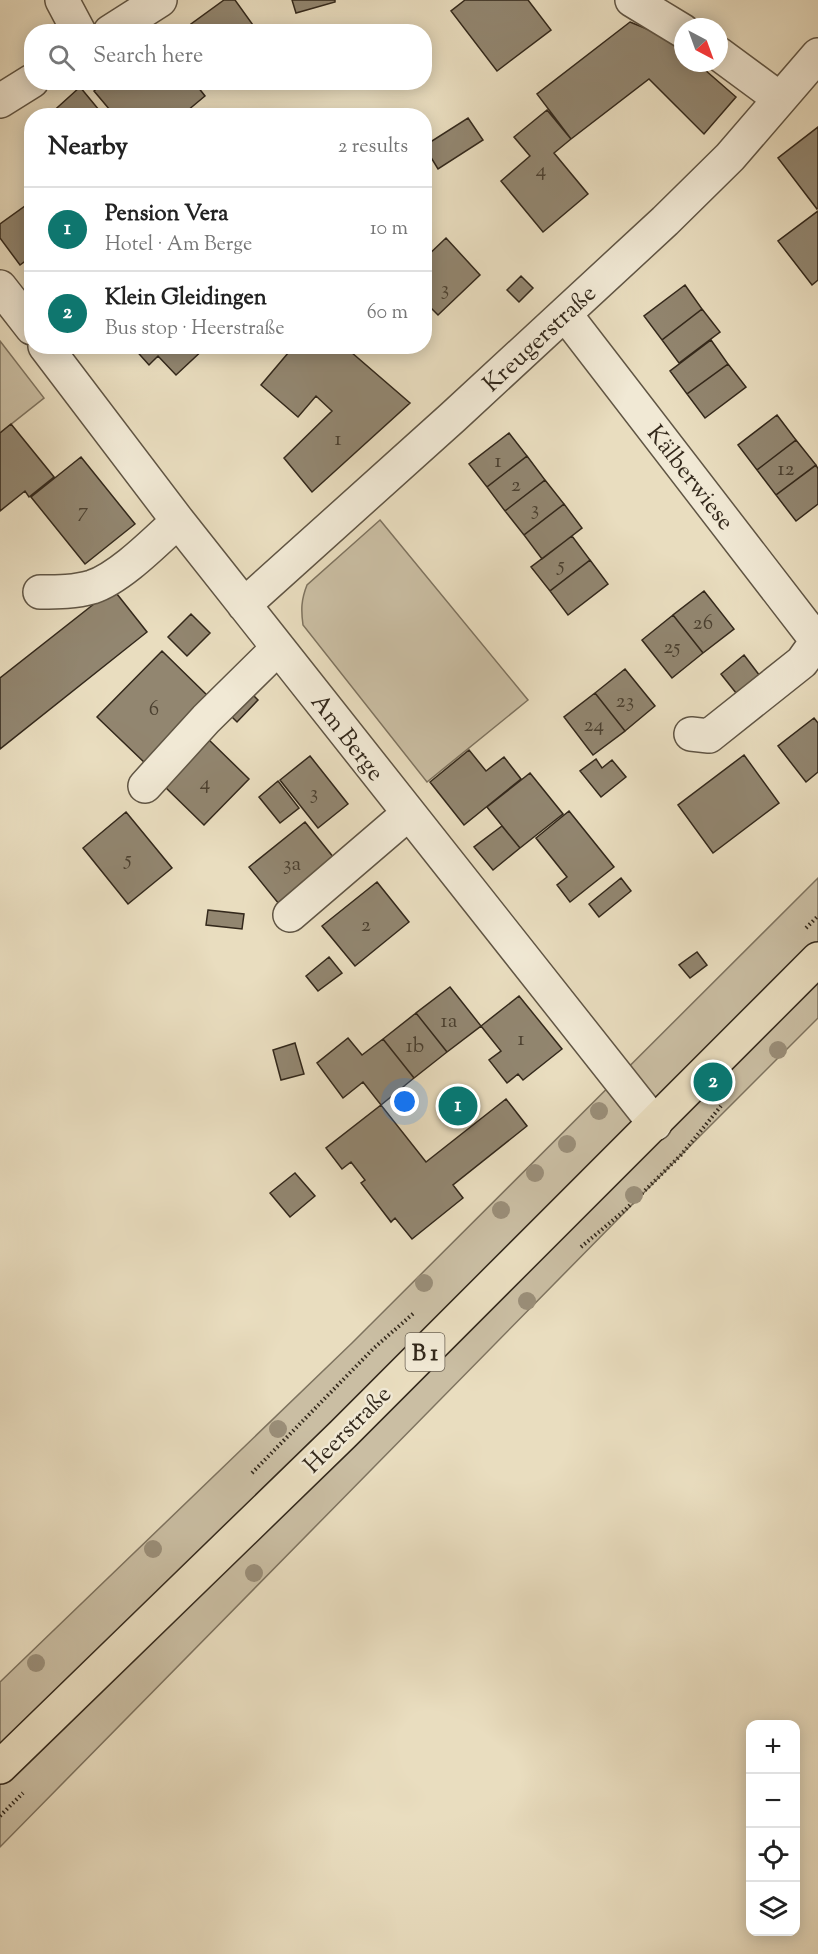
<!DOCTYPE html>
<meta charset="utf-8">
<style>
body{margin:0;font-family:"Sorts Mill Goudy",serif;background:#f6f6f6;color:#222}
.controls{position:absolute;right:18px;bottom:18px;display:grid;overflow:hidden;border-radius:12px;box-shadow:0 3px 15px #0003}
.controls button{width:54px;height:54px;display:grid;place-items:center;padding:0;border:0;border-bottom:2px solid #e0e0e0;background:#fff;color:#222;font:30px sans-serif}
.compass{position:absolute;left:674px;top:18px;width:54px;height:54px;border-radius:50%;background:#fff;box-shadow:0 3px 15px #0003;rotate:139deg}
.you{position:absolute;left:405px;top:1102px;width:21px;height:21px;margin:-15px;border:4px solid #fff;border-radius:50%;background:#1a73e8;box-shadow:0 0 0 9px #1a73e833}
.badge{display:grid;place-items:center;width:39px;height:39px;border-radius:50%;background:#0f766e;color:#fff;font-size:20px;font-weight:700}
.pin{position:absolute;translate:-50% -50%;border:3px solid #fff;box-shadow:0 2px 6px #0006}
.list{margin:0;padding:0;list-style:none}
h2{display:flex;justify-content:space-between;align-items:center;height:78px;margin:0;padding:0 24px;font-size:26px}
h2 small{font-size:20px;font-weight:400;color:#767676}
.list li{display:grid;grid-template-columns:39px 1fr auto;gap:18px;align-items:center;box-sizing:border-box;height:84px;padding:0 24px;border-top:2px solid #e0e0e0}
.list b{display:block;font-size:22px;white-space:nowrap}
.list p{margin:0;font-size:20px;white-space:nowrap;color:#767676}
.list em{font-size:20px;font-style:normal;color:#767676}
.icon{flex:none;width:33px;height:33px;fill:none;stroke:currentColor;stroke-width:2;stroke-linecap:round;stroke-linejoin:round}
.map{position:relative;flex:none;width:818px;height:1954px;overflow:hidden}
.search{position:absolute;background:#fff;box-shadow:0 3px 15px #0003;left:24px;top:24px;width:408px;height:66px;display:flex;align-items:center;gap:15px;box-sizing:border-box;padding:0 21px;border-radius:24px;color:#767676;font-size:22px}
.panel{position:absolute;background:#fff;box-shadow:0 3px 15px #0003;left:24px;top:108px;width:408px;height:246px;border-radius:24px}
.map>svg:first-child{display:block}
</style>
<div class="map">
<svg width="818" height="1954" viewBox="0 0 818 1954">
<rect width="100%" height="100%" fill="#e9ddbf"/>
<filter id="stains"><feTurbulence type="fractalNoise" baseFrequency=".00333" numOctaves="4"/><feColorMatrix values="0 0 0 0 .2 0 0 0 0 .09 0 0 0 0 .02 0 0 0 .5 -.17"/></filter>
<radialGradient id="worn" r=".72"><stop offset=".6" stop-color="#630" stop-opacity="0"/><stop offset="1" stop-color="#630" stop-opacity=".3"/></radialGradient>
<path fill="#cabea3" stroke="#7e735f" stroke-width="1.5" d="M0,341L44,398L0,433Z
M380,520L528,700L427,782L303,625C301,610 301,600 307,585Z
M818,878V1018L681,1155L0,1847V1682L352,1343Z"/>
<path fill="#928670" stroke="#33281b" stroke-width="1.5" d="M224,0H235L258,32H196L191,24Z
M292,0H335V2L296,13Z
M465,0H528L551,30L497,71L451,11Z
M630,22L669,38L683,51V63H697L736,97L704,134L649,79L571,139L537,94Z
M104,82H194L205,96L181,116H138L134,110L127,116H115L94,91Z
M80,87L104,116H48Z
M547,110L571,139L554,153L588,194L543,232L501,181L530,156L514,137Z
M468,118L483,140L438,169L424,146Z
M818,127V208L817,209L778,158Z
M32,201V256L20,265L0,238V224Z
M818,211V280L812,285L778,241Z
M446,238L480,275L438,315L424,301V259Z
M521,276L533,288L519,302L507,290Z
M685,285L702,309L662,340L644,316Z
M702,309L720,332L679,363L662,340Z
M711,340L728,364L687,394L670,371Z
M132,346H207L176,375L158,356L149,365Z
M294,346H307L310,349L312,346H344L410,403L312,492L284,458L332,411L316,396L298,417L261,385Z
M728,364L746,387L705,418L687,394Z
M777,415L796,440L757,470L738,445Z
M11,424L54,477L29,497L25,491L0,511V433Z
M509,433L527,456L487,487L469,464Z
M796,440L816,465L776,495L757,470Z
M527,456L545,480L505,511L487,487Z
M81,457L135,524L85,564L31,497Z
M816,465L818,469V504L796,521L776,495Z
M545,480L564,504L524,535L505,511Z
M564,504L582,528L542,559L524,535Z
M572,536L590,560L550,591L531,567Z
M590,560L608,584L568,615L550,591Z
M113,589L147,632L0,749V678Z
M704,591L734,629L703,653L673,615Z
M191,614L210,633L187,656L168,637Z
M673,615L703,653L672,678L642,640Z
M162,651L210,698L146,764L97,717Z
M744,655L763,680L740,698L721,674Z
M625,669L655,706L625,731L595,693Z
M246,688L258,700L237,722L225,710Z
M595,693L625,731L593,755L564,717Z
M814,718L818,723V772L806,782L778,746Z
M207,738L249,779L204,825L162,784Z
M469,750L486,771L504,757L521,779L464,825L430,782Z
M744,755L779,803L713,853L678,805Z
M310,756L348,804L318,828L280,780Z
M596,759L602,768L612,760L626,777L601,797L580,771Z
M530,773L563,814L520,848L487,807Z
M278,781L299,808L280,823L259,797Z
M569,811L614,867L570,902L557,885L567,877L536,838Z
M126,812L172,868L128,904L83,848Z
M305,822L334,858L279,904L249,867Z
M502,826L520,848L493,870L474,847Z
M621,878L631,891L599,917L589,904Z
M377,882L409,922L355,966L322,926Z
M208,910L244,914L242,929L206,925Z
M697,952L707,965L690,978L679,965Z
M329,957L342,973L318,991L306,976Z
M450,987L481,1026L447,1052L416,1013Z
M519,996L562,1049L523,1080L518,1074L507,1083L489,1060L501,1051L481,1026Z
M416,1013L447,1052L414,1078L383,1039Z
M348,1038L362,1055L383,1039L414,1078L381,1105L363,1082L343,1098L317,1063Z
M295,1043L304,1074L281,1080L273,1050Z
M506,1099L527,1126L453,1185L463,1198L412,1239L395,1218L391,1222L361,1183L365,1180L351,1162L342,1169L326,1148L381,1105L426,1162Z
M295,1173L315,1196L290,1217L270,1193Z"/>
<g fill="none" stroke-linecap="round" stroke-linejoin="round">
<g stroke="#605544" stroke-width="36">
<path id="minor" d="M62,0L79,32
M632,0L683,31
M110,32L160,0
M719,54L780,99
M0,101L32,81
M0,287L32,328
M565,314L817,641L802,662L709,736L691,734
M45,346L178,521L655,1124
M40,592C58,592 75,592 92,587C120,578 156,541 178,521
M244,605L453,417L665,221L730,157L818,55
M145,786L206,719L278,648
M290,915L409,813"/>
</g>
<g stroke="#33281b" stroke-width="36">
<path id="major" d="M0,1767L343,1434L818,959"/>
</g>
<path stroke="#33281b" stroke-width="4" stroke-dasharray="1.5 3" stroke-linecap="butt" d="M806,928L818,916
M581,1247L624,1211L681,1155L721,1106
M252,1473L374,1348L415,1312
M0,1816L23,1793"/>
<use href="#minor" stroke="#f1e9d5" stroke-width="33"/>
<use href="#major" stroke="#e9ddbf" stroke-width="33"/>
</g>
<g fill="#9a8e78">
<circle cx="778" cy="1050" r="9"/>
<circle cx="599" cy="1111" r="9"/>
<circle cx="567" cy="1144" r="9"/>
<circle cx="535" cy="1173" r="9"/>
<circle cx="634" cy="1195" r="9"/>
<circle cx="501" cy="1210" r="9"/>
<circle cx="424" cy="1283" r="9"/>
<circle cx="527" cy="1301" r="9"/>
<circle cx="278" cy="1429" r="9"/>
<circle cx="153" cy="1549" r="9"/>
<circle cx="254" cy="1573" r="9"/>
<circle cx="36" cy="1663" r="9"/>
</g>
<g text-anchor="middle" stroke-width="5" stroke-linejoin="round" paint-order="stroke">
<g font-size="21" fill="#4b4030">
<text x="541" y="176">4</text>
<text x="445" y="295">3</text>
<text x="338" y="445">1</text>
<text x="498" y="467">1</text>
<text x="786" y="475">12</text>
<text x="516" y="491">2</text>
<text x="535" y="515">3</text>
<text x="83" y="517">7</text>
<text x="561" y="571">5</text>
<text x="703" y="629">26</text>
<text x="672" y="653">25</text>
<text x="625" y="707">23</text>
<text x="154" y="715">6</text>
<text x="594" y="731">24</text>
<text x="205" y="789">4</text>
<text x="314" y="799">3</text>
<text x="128" y="865">5</text>
<text x="292" y="870">3a</text>
<text x="366" y="931">2</text>
<text x="449" y="1027">1a</text>
<text x="521" y="1045">1</text>
<text x="415" y="1052">1b</text>
</g>
<rect fill="#f1e9d5" stroke="#6c6253" stroke-width="1.5" x="405.5" y="1333" width="39" height="38" rx="4.5"/>
<g font-size="22" font-weight="bold" fill="#33281b">
<text x="425" y="1360">B 1</text>
</g>
<g font-size="24" fill="#33281b" stroke="#f1e9d5">
<text transform="translate(539 338) rotate(-43)" y="8">Kreugerstraße</text>
<text transform="translate(691 477) rotate(52)" y="8">Kälberwiese</text>
<text transform="translate(348 737) rotate(52)" y="8">Am Berge</text>
<text transform="translate(347 1429) rotate(-45)" y="8">Heerstraße</text>
</g>
</g>
<rect width="100%" height="100%" filter="url(#stains)"/>
<rect width="100%" height="100%" fill="url(#worn)"/>
</svg>
<div class="controls">
<button>+</button>
<button>−</button>
<button><svg class="icon" aria-label="locate" viewBox="0 0 24 24"><circle cx="12" cy="12" r="6"/><path d="M12 2v4M12 18v4M2 12h4M18 12h4"/></svg></button>
<button><svg class="icon" aria-label="layers" viewBox="0 0 24 24"><path d="M12 4l9 5-9 5-9-5zM3 14l9 5 9-5"/></svg></button>
</div>
<svg class="compass" viewBox="-18 -18 36 36"><path d="M0-13l5 13h-10z" fill="#e53935"/><path d="M0 13l5-13h-10z" fill="#767676"/></svg>
<div class="you"></div>
<div class="pin badge" style="left:458px;top:1106px">1</div>
<div class="pin badge" style="left:713px;top:1082px">2</div>
<div class="search"><svg class="icon" aria-label="search" viewBox="0 0 24 24"><circle cx="10" cy="10" r="6"/><path d="M15 15l6 6"/></svg>Search here</div>
<section class="panel">
<h2>Nearby<small>2 results</small></h2>
<ul class="list">
<li><span class="badge">1</span><div><b>Pension Vera</b><p>Hotel · Am Berge</p></div><em>10 m</em></li>
<li><span class="badge">2</span><div><b>Klein Gleidingen</b><p>Bus stop · Heerstraße</p></div><em>60 m</em></li>
</ul>
</section>
</div>
